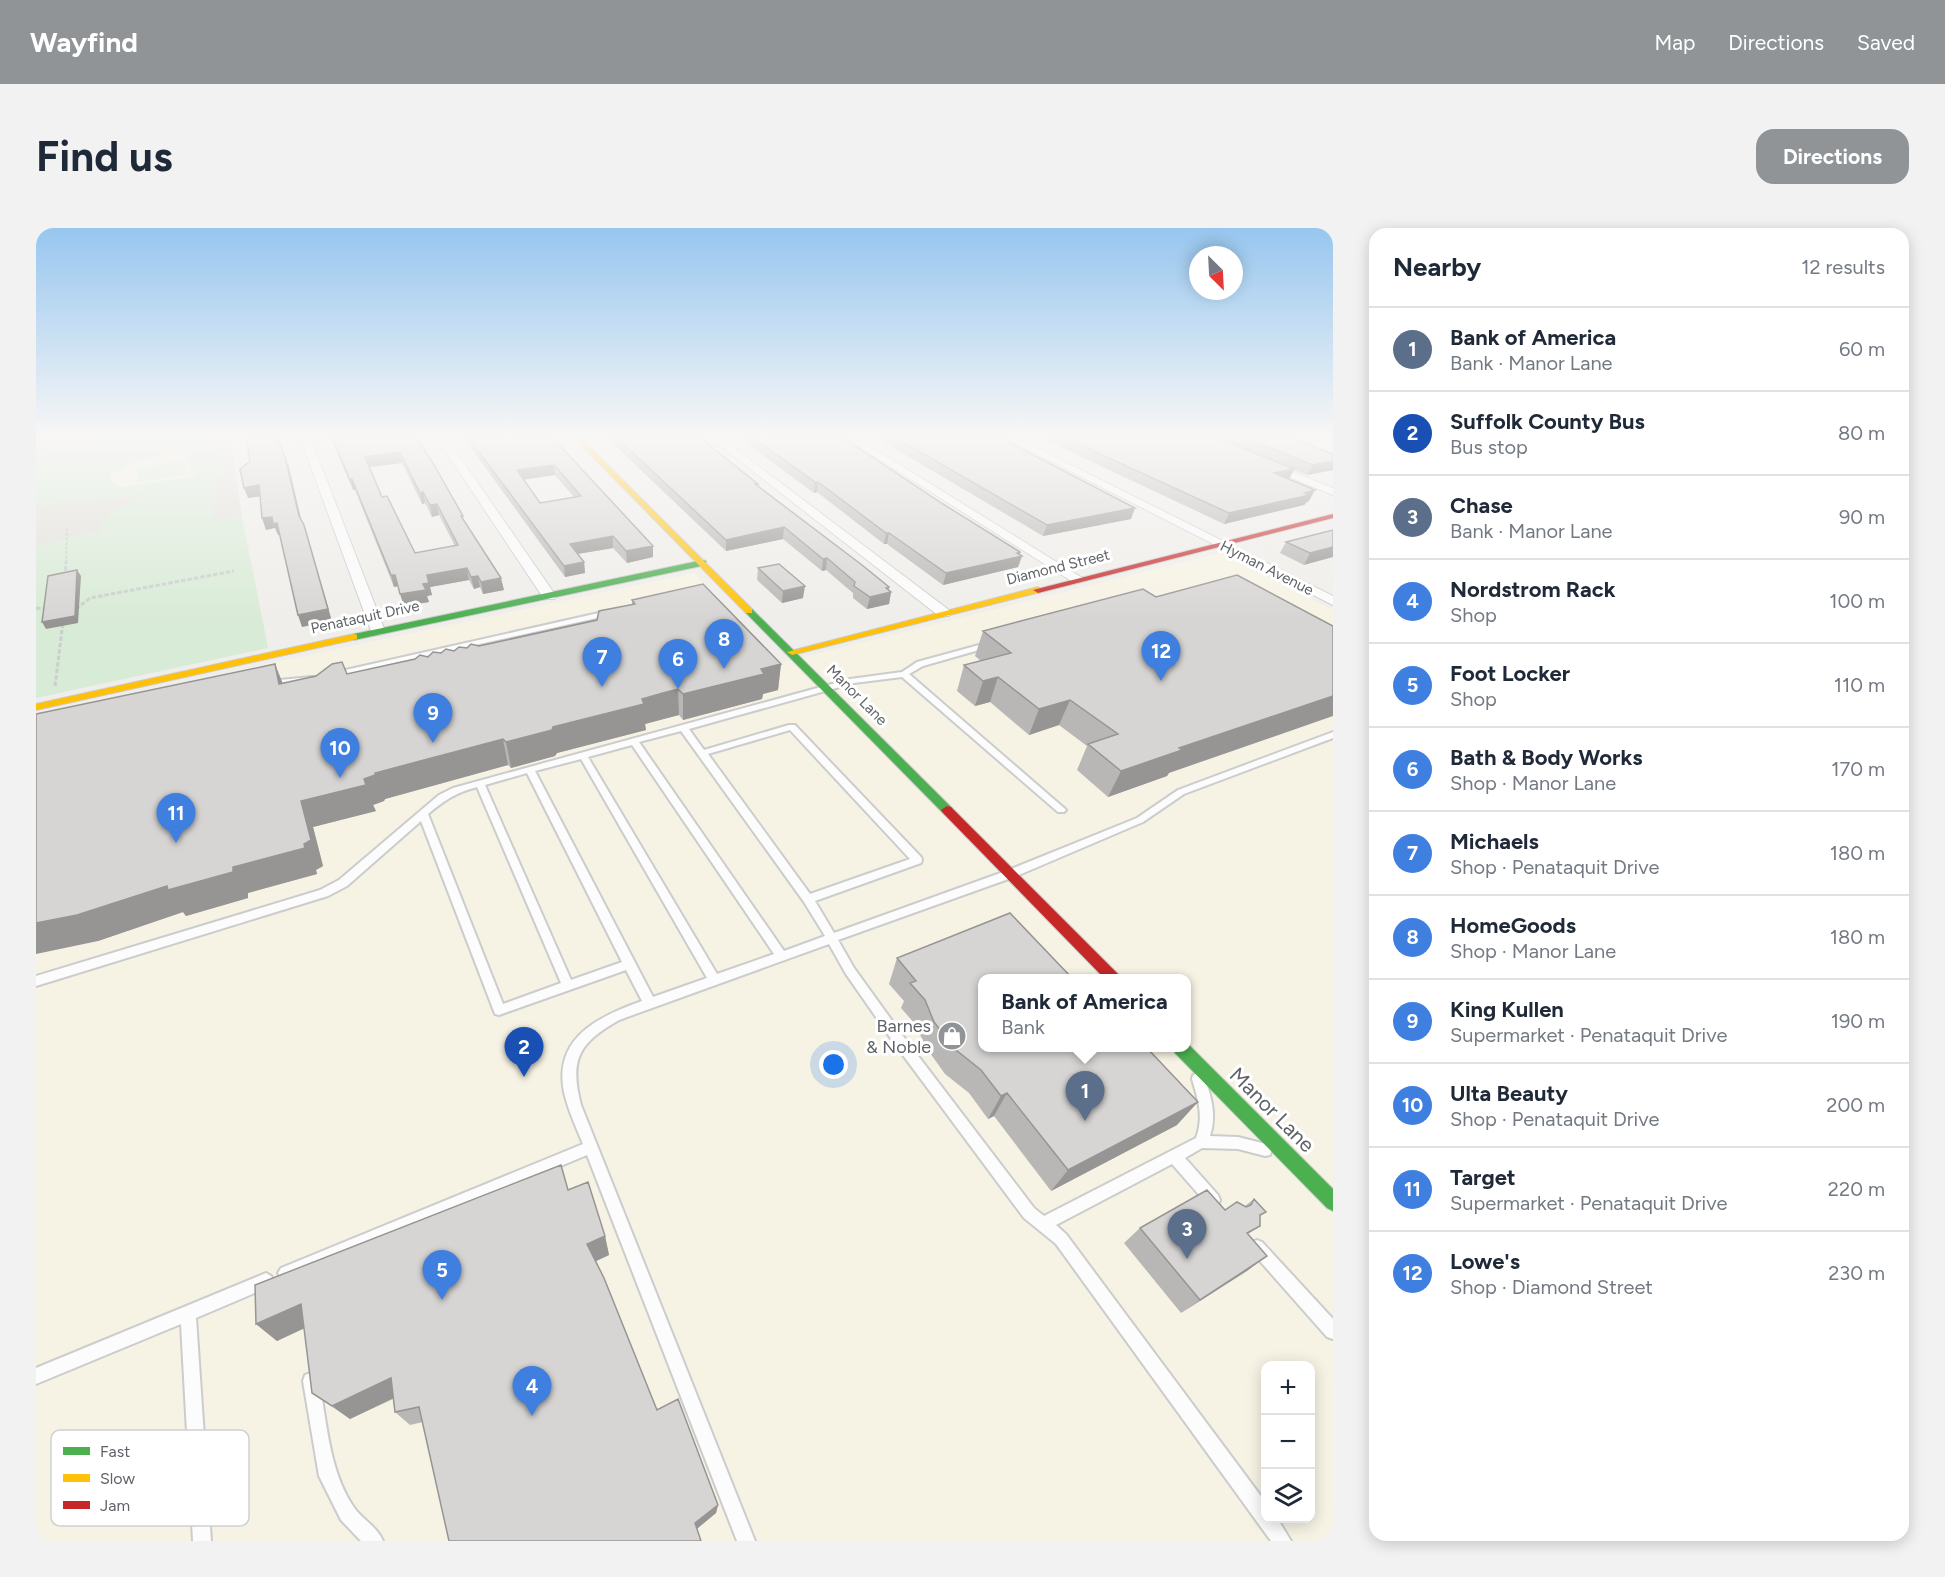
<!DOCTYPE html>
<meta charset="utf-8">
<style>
body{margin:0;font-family:Figtree,sans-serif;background:#f2f2f3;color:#1f2937}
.controls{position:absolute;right:18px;bottom:18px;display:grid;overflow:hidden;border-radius:12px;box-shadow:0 3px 15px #0003}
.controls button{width:54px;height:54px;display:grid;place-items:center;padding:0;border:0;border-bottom:2px solid #e0e1e3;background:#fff;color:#1f2937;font:30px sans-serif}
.compass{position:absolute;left:1153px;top:18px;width:54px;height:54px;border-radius:50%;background:#fff;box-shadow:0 3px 15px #0003;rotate:156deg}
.you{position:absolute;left:798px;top:837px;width:21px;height:21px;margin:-15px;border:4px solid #fff;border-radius:50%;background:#1a73e8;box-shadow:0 0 0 9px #1a73e833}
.badge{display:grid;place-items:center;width:39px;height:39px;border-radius:50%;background:#919496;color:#fff;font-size:20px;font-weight:700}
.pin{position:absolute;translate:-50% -50px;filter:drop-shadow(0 2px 3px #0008)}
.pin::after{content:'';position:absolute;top:32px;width:21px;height:18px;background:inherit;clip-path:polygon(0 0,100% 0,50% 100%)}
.popup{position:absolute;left:942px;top:746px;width:213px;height:78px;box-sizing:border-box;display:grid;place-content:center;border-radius:12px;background:#fff;filter:drop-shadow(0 2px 4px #0005);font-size:20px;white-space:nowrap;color:#747a83}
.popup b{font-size:22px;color:#1f2937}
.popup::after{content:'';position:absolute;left:50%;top:100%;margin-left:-12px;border:12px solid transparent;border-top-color:#fff}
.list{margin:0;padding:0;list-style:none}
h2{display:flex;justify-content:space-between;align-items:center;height:78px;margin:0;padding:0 24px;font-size:26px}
h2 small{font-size:20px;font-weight:400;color:#747a83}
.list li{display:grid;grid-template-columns:39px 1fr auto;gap:18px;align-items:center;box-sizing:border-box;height:84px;padding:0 24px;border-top:2px solid #e0e1e3}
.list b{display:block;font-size:22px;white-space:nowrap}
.list p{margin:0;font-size:20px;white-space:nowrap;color:#747a83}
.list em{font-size:20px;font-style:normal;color:#747a83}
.icon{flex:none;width:33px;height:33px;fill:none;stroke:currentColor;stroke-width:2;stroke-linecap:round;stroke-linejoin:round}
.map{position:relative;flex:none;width:1297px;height:1313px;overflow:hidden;border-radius:18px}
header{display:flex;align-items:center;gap:36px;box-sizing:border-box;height:84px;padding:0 30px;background:#919496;color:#fff}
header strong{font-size:28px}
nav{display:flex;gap:33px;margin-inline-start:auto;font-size:21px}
.intro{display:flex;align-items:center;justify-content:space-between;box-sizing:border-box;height:144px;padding:0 36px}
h1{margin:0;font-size:42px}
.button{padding:15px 27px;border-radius:18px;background:#919496;color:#fff;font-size:21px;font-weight:700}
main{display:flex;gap:36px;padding:0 36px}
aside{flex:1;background:#fff;border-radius:18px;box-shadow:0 3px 15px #0003}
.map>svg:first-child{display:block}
</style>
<header>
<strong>Wayfind</strong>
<nav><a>Map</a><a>Directions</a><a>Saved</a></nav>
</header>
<div class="intro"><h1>Find us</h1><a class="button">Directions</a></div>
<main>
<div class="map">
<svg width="1297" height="1313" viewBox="0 0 1297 1313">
<rect width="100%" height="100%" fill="#efeeea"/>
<path fill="#f7f3e4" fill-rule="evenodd" d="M1184,325L1297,382V1313H0V490L235,435L658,345L744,435ZM947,750H1151V820H947ZM1230,1138H1274V1290H1230Z"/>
<path fill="#e2e0da" d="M0,209H194L206,289L46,307L0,319Z"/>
<path fill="#d8ebd6" d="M65,209H70V213L82,211V209H181L188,251L180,252L176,291L62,304C74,279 90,278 111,266L0,278V224L8,223V218L20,216L21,221L25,220V215L36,213L38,218L42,217V212L54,211L55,215H58L57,210Z
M206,289L232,420L0,470V319L46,307Z"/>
<path fill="#f6f1e1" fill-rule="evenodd" d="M133,226H151L155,245L160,246V248L83,259L74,252L76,246L99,233ZM144,233H149L151,245L146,248L102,254L101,240Z"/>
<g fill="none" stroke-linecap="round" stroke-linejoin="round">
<g stroke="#cbcccc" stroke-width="4">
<path id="lane" d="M576,382H579V386L296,449L292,447L296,445Z
M954,414L958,416L957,418L887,438L873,446L1028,580L1030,582L1028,584H1022L866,449L818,455L653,501L668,522L753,497H759L885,629L886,632L885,635L779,673L798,705L970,643L1101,590L1142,562L1297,504V510L1148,566L1107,594L978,649L802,712L818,740L867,808L998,980L1008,988L1160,910C1168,889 1162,871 1156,851L1157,847L1162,845L1167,847C1175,866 1181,887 1174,908L1202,909L1234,917L1236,922L1234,927L1229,928L1202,921L1166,920L1149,930L1182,967L1184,972L1182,977L1177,979L1172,977L1136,936L1020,997L1030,1006L1230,1275V1290H1241L1255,1313H1235L1020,1016L988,990L858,815L810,746L793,716L583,792C543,815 533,831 545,877L719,1313H701L551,927L250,1053L245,1050L242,1045L245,1040L547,916C540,899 532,882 528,864C517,809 564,788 606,773L590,742L463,787L459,786L385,593L311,658L292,668L0,758V748L284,662L303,652L403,567L417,560L814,451L866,444L881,434ZM754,502L874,631L774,666L672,526ZM645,503L768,674L789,708L748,723L603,514ZM596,517L738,726L681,746L552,529ZM545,531L671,750L617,769L499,543ZM491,545L586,734L535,752L449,557ZM441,559L525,755L467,776L392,586C409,572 419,565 441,559Z
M275,449H278V453L233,457L229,455L233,453Z
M1221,1012L1226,1014L1297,1091V1111L1291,1109L1216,1024L1214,1019L1216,1014Z
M230,1045L235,1048L238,1053L235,1058L160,1090L175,1313H157L145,1096L0,1156V1140Z
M275,1145L281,1147L283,1153C291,1195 293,1242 317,1278C325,1291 341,1298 347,1313H325L305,1292L283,1248L267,1153L269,1147Z"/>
</g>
<g stroke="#cbcccc" stroke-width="2">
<path id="street" d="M264,209H274L349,403L347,406L342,407L335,403Z
M400,209H410L520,368L518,371H508Z
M673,209H684L913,382L915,385L913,388H903Z
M808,209H819L1048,351L1047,354H1037Z
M967,209H979L1297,368V377Z
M1230,233L1297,260V267L1226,238L1225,236Z"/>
</g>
<g stroke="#cacacb" stroke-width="2">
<path id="fast" d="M667,332L670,333V337L318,412L313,409L318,406Z
M710,381H716L915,579L917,582L915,585H907L710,385Z
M1151,815L1297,961V983L1291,980L1139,825L1137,820H1151Z"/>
</g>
<g stroke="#cacacb" stroke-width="2">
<path id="slow" d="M537,209H544L716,381V385H710Z
M1002,359L1007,362L1005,364L756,427L751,424Z
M318,406L321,407V411L0,482V476Z"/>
</g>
<g stroke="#cacacb" stroke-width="2">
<path id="jam" d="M1297,286V290L1002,365L997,362Z
M911,578L915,579L1082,746L1084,750H1068L907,585L905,582Z"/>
</g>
<path stroke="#cacfcc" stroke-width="2" stroke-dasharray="3 1.5" stroke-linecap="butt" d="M30,335L31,299"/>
<path stroke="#cacfcc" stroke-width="3" stroke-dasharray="4.5 2" stroke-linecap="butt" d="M29,349L30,333
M0,380L11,381
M40,381L54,370L198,343
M19,458L27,394"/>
<use href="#lane" fill="#fdfcfc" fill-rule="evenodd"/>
<use href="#street" fill="#fdfcfc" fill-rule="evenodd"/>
<use href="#fast" fill="#4caf50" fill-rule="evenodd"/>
<use href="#slow" fill="#ffc107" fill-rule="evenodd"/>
<use href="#jam" fill="#c62828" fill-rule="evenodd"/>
</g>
<path fill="#b8b7b5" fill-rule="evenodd" d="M294,209H380L468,362L447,366L444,359L438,361L433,352L394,359L396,367L391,368L393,374L368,378L362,358L358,359L319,262H317ZM366,235L386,276L389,275L396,289L403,287L419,318L379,325L346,269L334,239Z
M427,209H516L617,318V329L591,335L577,320L542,326L548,334L549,345L529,349ZM519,247L538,269L504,275L488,252Z
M570,209H663L722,258L853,359V362L855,364L853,376L831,381L817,370V365L790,342L786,343L747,311L690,323Z
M702,209H806L907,276L984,324V326L986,328L982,339L907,357L851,316H848L781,264L778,265Z
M839,209H976L974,215L1095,291L1007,308Z
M1003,209H1261L1260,210H1254L1297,226V242L1271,247L1258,242L1253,251L1273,273L1271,274L1268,277L1188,296Z
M1297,302L1268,337L1244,325L1250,314Z
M722,340L767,370L746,375L721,352Z
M596,372L745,436L742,462L727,466L726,471L647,492L643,487L627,491L609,496L610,502L521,525L519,528L475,540L472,537L349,571L348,573L337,577L340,583L277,599L287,638L280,642L281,646L212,665V670L150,688L147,684L62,713L247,455L311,446L561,392L596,377Z
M947,403L1133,545L1131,548L1072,569L1041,542L1051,518L1023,497L993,507L954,474L939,478L921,463L928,437L945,433L939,428Z
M861,730L1141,897L1015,963L958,888L952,891L933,865L909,846L889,818L880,797L865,780L868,773L853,756Z
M532,962L569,1008L573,1027L560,1033L621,1182L682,1277L680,1285L661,1301L387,1194L374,1197L359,1184L357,1171L314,1191L276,1165L268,1100L241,1113L220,1096Z
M1218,971L1230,984L1224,988V998L1212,1006L1231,1028L1145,1085L1088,1015L1104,1000L1189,982L1209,978Z"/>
<path fill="#969594" d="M364,224L366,235L332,239L329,229Z
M249,229L253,239L267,299L263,288Z
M1297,233V242L1271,247L1277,237Z
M518,237L519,247L482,252L481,242Z
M1258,241L1253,251L1238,245Z
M316,251L319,262H317L314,252Z
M779,254H782L781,264L778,265Z
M223,257L227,268L212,270L208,260Z
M1279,262L1273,273L1271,274L1268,277L1188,296L1193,285Z
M387,264L389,275L386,276L384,265Z
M401,276L403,287L396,289L394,277Z
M1099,280L1095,291L1007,308L1011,297Z
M236,289L241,295L245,306L242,307L239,300L230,302L226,290Z
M268,297L296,393L266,399L262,387Z
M748,299L747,311L690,323V312Z
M850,305H853L851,316H848Z
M577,308V320L535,327L534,316Z
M617,318V329L591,335L590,323Z
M1297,319V329L1268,337L1274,325Z
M984,324L983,328H986L982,339L907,357L910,345Z
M791,330L790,342L786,343L787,331Z
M548,334L549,345L529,349L528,338Z
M431,340L433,352L394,359L396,367L391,368L393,374L368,378L364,366L387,356L391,347Z
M41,342L45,348L42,395L10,401L6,394Z
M355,347H359L362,358L358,359Z
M442,348L444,359L438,361L435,349Z
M465,350L468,362L447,366L445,354Z
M769,358L767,370L746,375L747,363Z
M853,359L852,365L855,364L853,376L831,381L834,369L850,360Z
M239,436L249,461L243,456Z
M745,436L742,462L727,466L726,471L647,492V466L725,441Z
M962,449L954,474L939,478L947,453Z
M642,461L643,487L609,496L610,502L521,525L519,528L475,540L470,514L606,471Z
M1297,468V488L1133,545L1131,548L1072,569L1085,543L1143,520Z
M1034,472L1023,497L993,507L1003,481Z
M467,511L472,537L349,571L348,573L337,577L340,583L277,599L287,638L280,642L281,646L212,665V670L150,688L147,684L62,713L0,726V695L197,639L265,573L328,551L339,545Z
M971,865L958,888L952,891L965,868Z
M1162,874L1141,897L1015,963L1032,942Z
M569,1008L573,1027L556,1035L551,1016Z
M1231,1028L1211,1043L1145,1085L1164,1072Z
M265,1076L284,1093L241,1113L220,1096Z
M355,1150L370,1164L314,1191L296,1178Z
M682,1277L680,1285L658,1303L659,1295Z"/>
<path fill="#d6d5d3" stroke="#969594" stroke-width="1.5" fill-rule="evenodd" d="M210,209H241L249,229L263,288L268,297L292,381L262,387L241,295L237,296L236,289L226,290L223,257L208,260L204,241L214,233Z
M296,209H380L398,237L427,288H425L465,350L445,354L442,348L435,349L431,340L391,347L393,355L387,356L390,362L364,366L359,347H355L316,251L314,252ZM364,224L384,265L387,264L394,277L401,276L422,317L379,325L351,268L346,269L329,229Z
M432,209H516L617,318L590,323L577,308L534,316L548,334L528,338ZM518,237L545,268L504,275L481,242Z
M580,209H663L722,256H719L826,337L853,359L850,360L855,364L834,369L818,358L819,354L791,330L787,331L748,299L690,312Z
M716,209H806L907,276L984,324L981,325L986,328L910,345L853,305H850L782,254H779Z
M858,209H975L972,214L1099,280L1011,297Z
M1027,209H1180L1258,241L1238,245L1279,262L1269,265L1274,267L1193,285Z
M1206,209H1252L1297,226V233L1277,237Z
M1297,302V319L1274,325L1250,314Z
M743,336L769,358L747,363L722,340Z
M41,342L39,388L6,394L12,348Z
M1201,347L1297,398V468L1143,520L1146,522L1085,543L1052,516L1082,506L1034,472L1003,481L962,449L947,453L928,437L975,425L947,403L1107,361L1120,369Z
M667,356L745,436L725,441L728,446L647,466L642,461L627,465L606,471L608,476L517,499L516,502L470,514L467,511L339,545V547L328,551L330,557L265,573L275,612L268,616L269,620L197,639V644L132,662L131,658L41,687L0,695V486L239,436L243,456L280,448L296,436L306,434L311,446L379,431L384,427L392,429L397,424L405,425L410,421L418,423L423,419L431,420L435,416L443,418L561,392L563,383L599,376L596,372Z
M974,685L1036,750H947V819H1110L1162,874L1032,942L971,865L965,868L945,842L920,822L898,794L889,772L874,755L880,753L861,730Z
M525,937L532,962L552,954L569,1008L551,1016L568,1050L621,1182L642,1171L682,1277L659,1295L665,1313H413L383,1179L359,1184L355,1150L296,1178L276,1165L265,1076L220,1096L219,1057Z
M1171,962L1189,982L1201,974L1210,979L1215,977L1218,971L1230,984L1224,987V998L1211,1005L1231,1028L1164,1072L1104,1000Z"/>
<linearGradient id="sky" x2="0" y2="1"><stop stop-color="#97c6ef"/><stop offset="0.53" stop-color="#f8f7f6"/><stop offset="1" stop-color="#f8f7f6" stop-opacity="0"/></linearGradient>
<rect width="1297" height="393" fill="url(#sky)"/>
<defs>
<g id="shop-disc" transform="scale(1.5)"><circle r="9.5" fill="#919496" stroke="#fff"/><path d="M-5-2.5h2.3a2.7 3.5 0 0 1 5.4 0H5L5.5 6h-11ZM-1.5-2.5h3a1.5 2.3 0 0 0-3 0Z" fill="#fff"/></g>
</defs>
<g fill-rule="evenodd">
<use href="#shop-disc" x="916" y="808"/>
</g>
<g text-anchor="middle" stroke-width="6" stroke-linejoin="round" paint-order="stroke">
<g font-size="15" fill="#5f6368" stroke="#fff">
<text transform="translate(1022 339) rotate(-14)" y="5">Diamond Street</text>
<text transform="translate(1231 340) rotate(27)" y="5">Hyman Avenue</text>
<text transform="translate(329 389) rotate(-12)" y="5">Penataquit Drive</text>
<text transform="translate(821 467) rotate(45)" y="5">Manor Lane</text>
</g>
<g font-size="18" fill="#5f6368" stroke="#fff" text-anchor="end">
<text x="895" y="804">Barnes<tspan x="895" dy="21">&amp; Noble</tspan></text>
</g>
<g font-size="21" fill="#5f6368" stroke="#fff">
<text transform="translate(1236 882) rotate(45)" y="7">Manor Lane</text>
</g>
</g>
<rect x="15" y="1202" width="198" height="96" rx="9" fill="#fff" stroke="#cfd0d2" stroke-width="1.5"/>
<rect x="27" y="1219" width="27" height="8" fill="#4caf50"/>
<rect x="27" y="1246" width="27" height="8" fill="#ffc107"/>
<rect x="27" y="1273" width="27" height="8" fill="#c62828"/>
<g font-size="16" fill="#5f6368">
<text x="64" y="1229">Fast</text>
<text x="64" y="1256">Slow</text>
<text x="64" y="1283">Jam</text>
</g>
</svg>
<div class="controls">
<button>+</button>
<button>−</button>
<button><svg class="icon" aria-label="layers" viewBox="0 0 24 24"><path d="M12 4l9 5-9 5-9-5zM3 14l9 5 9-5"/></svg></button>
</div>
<svg class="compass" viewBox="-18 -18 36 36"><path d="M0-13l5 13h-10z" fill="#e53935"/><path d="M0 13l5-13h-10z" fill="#747a83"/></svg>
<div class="you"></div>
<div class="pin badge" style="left:1049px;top:893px;background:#5c6f8a">1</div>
<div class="popup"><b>Bank of America</b>Bank</div>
<div class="pin badge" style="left:488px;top:849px;background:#1a4fb4">2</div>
<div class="pin badge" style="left:1151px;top:1031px;background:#5c6f8a">3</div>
<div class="pin badge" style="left:496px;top:1188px;background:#3f7fe0">4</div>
<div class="pin badge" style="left:406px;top:1072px;background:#3f7fe0">5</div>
<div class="pin badge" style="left:642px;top:461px;background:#3f7fe0">6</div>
<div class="pin badge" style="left:566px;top:459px;background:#3f7fe0">7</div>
<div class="pin badge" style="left:688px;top:441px;background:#3f7fe0">8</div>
<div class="pin badge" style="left:397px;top:515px;background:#3f7fe0">9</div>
<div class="pin badge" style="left:304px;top:550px;background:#3f7fe0">10</div>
<div class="pin badge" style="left:140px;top:615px;background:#3f7fe0">11</div>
<div class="pin badge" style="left:1125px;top:453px;background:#3f7fe0">12</div>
</div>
<aside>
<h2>Nearby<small>12 results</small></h2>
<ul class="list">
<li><span class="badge" style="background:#5c6f8a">1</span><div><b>Bank of America</b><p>Bank · Manor Lane</p></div><em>60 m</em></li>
<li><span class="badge" style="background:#1a4fb4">2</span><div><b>Suffolk County Bus</b><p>Bus stop</p></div><em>80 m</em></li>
<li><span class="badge" style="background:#5c6f8a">3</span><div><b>Chase</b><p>Bank · Manor Lane</p></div><em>90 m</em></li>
<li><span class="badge" style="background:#3f7fe0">4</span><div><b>Nordstrom Rack</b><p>Shop</p></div><em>100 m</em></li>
<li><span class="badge" style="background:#3f7fe0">5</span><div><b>Foot Locker</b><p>Shop</p></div><em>110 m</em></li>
<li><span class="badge" style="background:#3f7fe0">6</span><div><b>Bath &amp; Body Works</b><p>Shop · Manor Lane</p></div><em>170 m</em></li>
<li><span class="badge" style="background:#3f7fe0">7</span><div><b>Michaels</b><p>Shop · Penataquit Drive</p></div><em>180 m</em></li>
<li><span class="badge" style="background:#3f7fe0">8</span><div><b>HomeGoods</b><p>Shop · Manor Lane</p></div><em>180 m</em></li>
<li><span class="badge" style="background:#3f7fe0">9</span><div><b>King Kullen</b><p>Supermarket · Penataquit Drive</p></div><em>190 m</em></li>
<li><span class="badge" style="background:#3f7fe0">10</span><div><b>Ulta Beauty</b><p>Shop · Penataquit Drive</p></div><em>200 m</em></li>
<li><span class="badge" style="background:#3f7fe0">11</span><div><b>Target</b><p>Supermarket · Penataquit Drive</p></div><em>220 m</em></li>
<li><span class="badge" style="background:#3f7fe0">12</span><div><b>Lowe's</b><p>Shop · Diamond Street</p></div><em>230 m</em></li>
</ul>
</aside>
</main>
